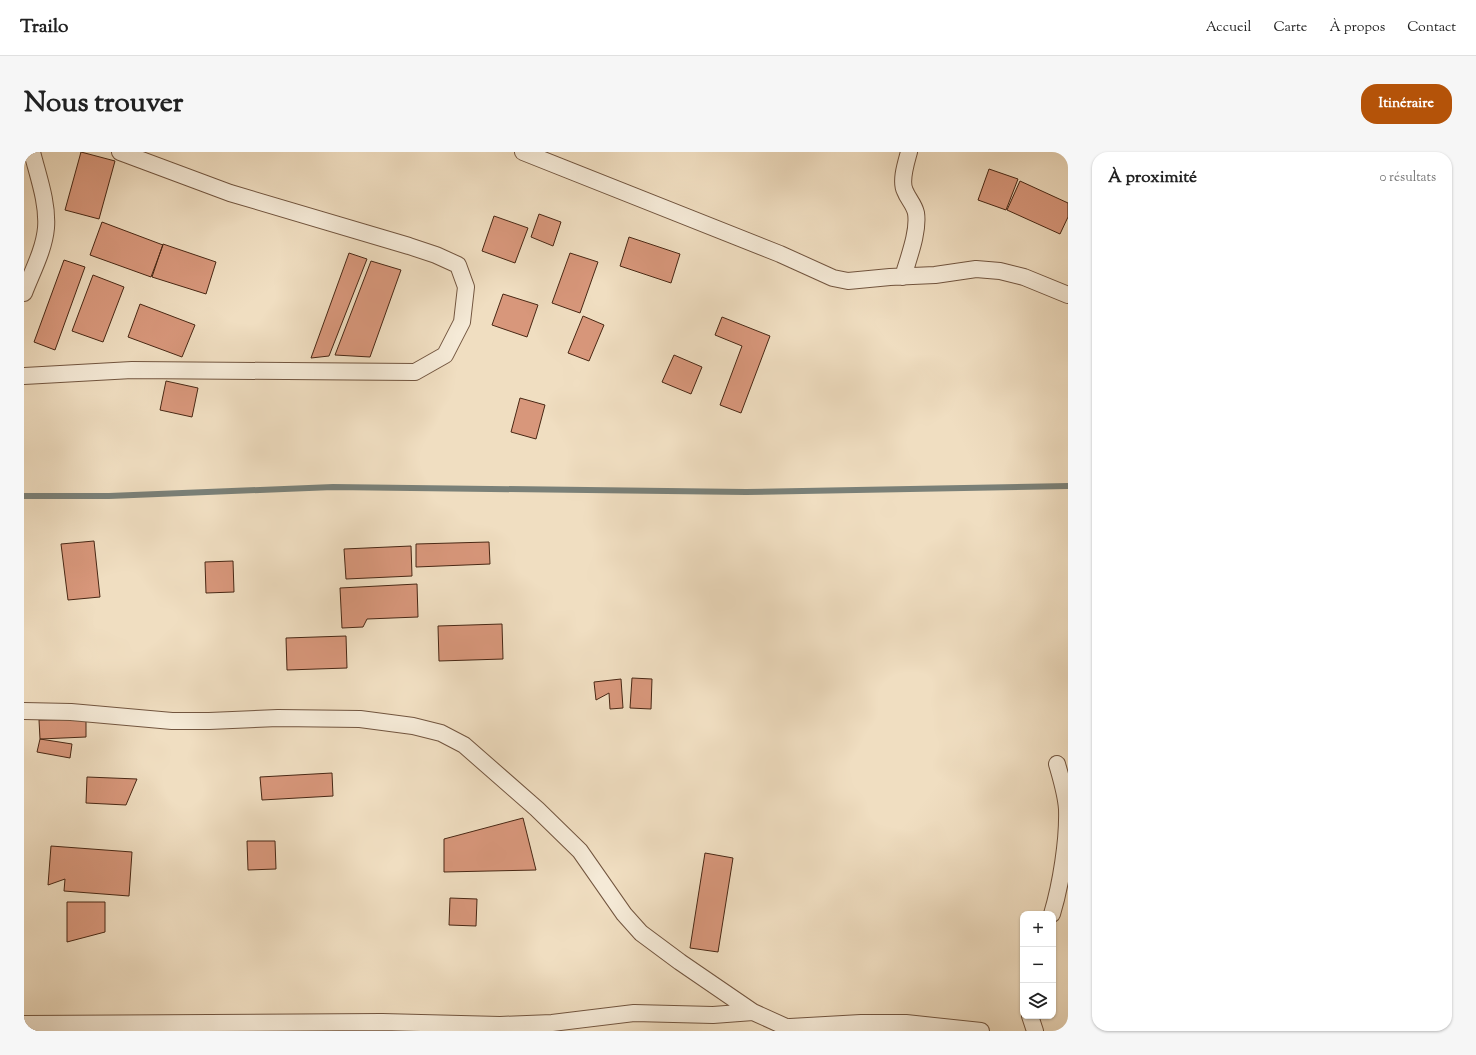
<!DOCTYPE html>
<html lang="fr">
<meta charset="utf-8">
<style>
body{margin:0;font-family:"Sorts Mill Goudy",serif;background:#f6f6f6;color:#222}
.controls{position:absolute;right:12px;bottom:12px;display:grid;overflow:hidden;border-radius:8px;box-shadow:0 1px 3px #0004}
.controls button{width:36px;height:36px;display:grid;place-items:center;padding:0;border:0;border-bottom:1px solid #e0e0e0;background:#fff;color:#222;font:20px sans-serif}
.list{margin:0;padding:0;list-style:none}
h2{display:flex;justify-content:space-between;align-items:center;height:52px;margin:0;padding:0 16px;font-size:17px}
h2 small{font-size:13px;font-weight:400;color:#767676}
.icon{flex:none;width:22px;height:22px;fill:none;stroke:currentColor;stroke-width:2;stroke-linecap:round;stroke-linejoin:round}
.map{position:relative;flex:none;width:1044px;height:879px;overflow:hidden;border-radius:16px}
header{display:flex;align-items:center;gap:24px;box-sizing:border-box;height:56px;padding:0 20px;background:#fff;border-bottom:1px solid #e0e0e0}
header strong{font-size:19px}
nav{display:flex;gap:22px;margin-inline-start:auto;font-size:14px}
.intro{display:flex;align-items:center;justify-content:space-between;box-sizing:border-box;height:96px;padding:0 24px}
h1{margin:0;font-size:28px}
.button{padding:10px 18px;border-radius:16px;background:#b45309;color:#fff;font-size:14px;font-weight:700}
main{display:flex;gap:24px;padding:0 24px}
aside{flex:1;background:#fff;border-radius:16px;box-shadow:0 1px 3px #0004}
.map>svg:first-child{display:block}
</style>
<header>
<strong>Trailo</strong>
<nav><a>Accueil</a><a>Carte</a><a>À propos</a><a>Contact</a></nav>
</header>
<div class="intro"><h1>Nous trouver</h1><a class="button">Itinéraire</a></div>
<main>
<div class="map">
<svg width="1044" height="879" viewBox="0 0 1044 879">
<rect width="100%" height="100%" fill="#f0dec1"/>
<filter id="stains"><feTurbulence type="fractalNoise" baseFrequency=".005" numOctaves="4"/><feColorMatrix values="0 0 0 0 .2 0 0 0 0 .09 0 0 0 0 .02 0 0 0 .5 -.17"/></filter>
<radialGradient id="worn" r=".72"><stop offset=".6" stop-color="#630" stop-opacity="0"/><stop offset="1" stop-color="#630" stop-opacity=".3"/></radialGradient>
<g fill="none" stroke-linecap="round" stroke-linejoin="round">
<path stroke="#7a8078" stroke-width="6" d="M0,344H85L309,335L722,340L1044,334"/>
</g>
<path fill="#d8977b" stroke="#482714" d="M57,0L91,9L75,67L41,58Z
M965,17L994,27L982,58L954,48Z
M996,29L1044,51V65L1036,82L983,58Z
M515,62L537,70L529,94L507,85Z
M470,64L504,76L491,111L458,99Z
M78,70L139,93L127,125L66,103Z
M605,85L656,102L647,131L596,114Z
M139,92L192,110L182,142L128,125Z
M325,101L343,107L305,204L287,206Z
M546,101L574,110L556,161L528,151Z
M40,108L61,115L31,198L10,190Z
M347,109L377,118L346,205L311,203Z
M69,123L100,135L79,190L48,179Z
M479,142L514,153L503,185L468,173Z
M116,152L171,173L158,205L104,185Z
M559,164L580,173L565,209L544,201Z
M698,165L746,184L717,261L696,253L718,194L691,183Z
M650,203L678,215L667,242L638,230Z
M142,229L174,236L168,265L136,258Z
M496,246L521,253L512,287L487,280Z
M70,389L76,445L44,448L37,392Z
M465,390L466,412L392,415V392Z
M387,394L388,424L322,427L320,397Z
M209,409L210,440L182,441L181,410Z
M393,432L394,465L343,467L339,475L318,476L316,436Z
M478,472L479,507L415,509L414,474Z
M322,484L323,516L263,518L262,486Z
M608,526L628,527L627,557L606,556Z
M597,527L599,556L586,557L585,541L572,548L570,530Z
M62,567V585L16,587L15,568Z
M16,587L48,592L46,606L13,600Z
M308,621L309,644L238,648L236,625Z
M63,625L113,627L102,653L62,651Z
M499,666L512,718L420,720V687Z
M223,689H251L252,717L224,718Z
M27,694L108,700L105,744L40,739L41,727L24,733Z
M681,701L709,706L694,800L666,796Z
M426,746L453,747L452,774L425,773Z
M43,750H81V780L43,790Z"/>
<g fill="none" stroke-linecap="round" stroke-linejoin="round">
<g stroke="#72553f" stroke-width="18">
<path id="street" d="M499,0L756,102L809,126L824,129L866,125L911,123L952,117L976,119L1000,125L1044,143
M879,125C884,107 895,80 892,61C890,52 884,47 881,39C876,29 882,11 885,0
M0,141C8,120 20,98 22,76C24,51 14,24 8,0
M0,224L108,218L391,220L421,203L438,170L442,135L434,113L412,103L385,94L206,41L96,0
M0,559L47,560L148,569H185L254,566L336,567L389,574L417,581L440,593L513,657L556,699L600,762L617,781L656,810L729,860L771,879
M1028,762C1037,732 1044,688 1043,657C1042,642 1037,626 1033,612
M1006,864L1011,879
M0,872L358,870L476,873L528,871L610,861L689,863L729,860
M766,875L837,871H882L957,879"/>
</g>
<use href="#street" stroke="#f5ead7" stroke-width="16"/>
</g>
<rect width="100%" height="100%" filter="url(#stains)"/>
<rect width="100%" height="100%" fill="url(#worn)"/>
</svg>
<div class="controls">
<button>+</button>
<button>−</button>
<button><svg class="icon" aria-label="layers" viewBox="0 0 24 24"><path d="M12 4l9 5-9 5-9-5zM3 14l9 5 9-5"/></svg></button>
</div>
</div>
<aside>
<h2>À proximité<small>0 résultats</small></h2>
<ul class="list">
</ul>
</aside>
</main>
